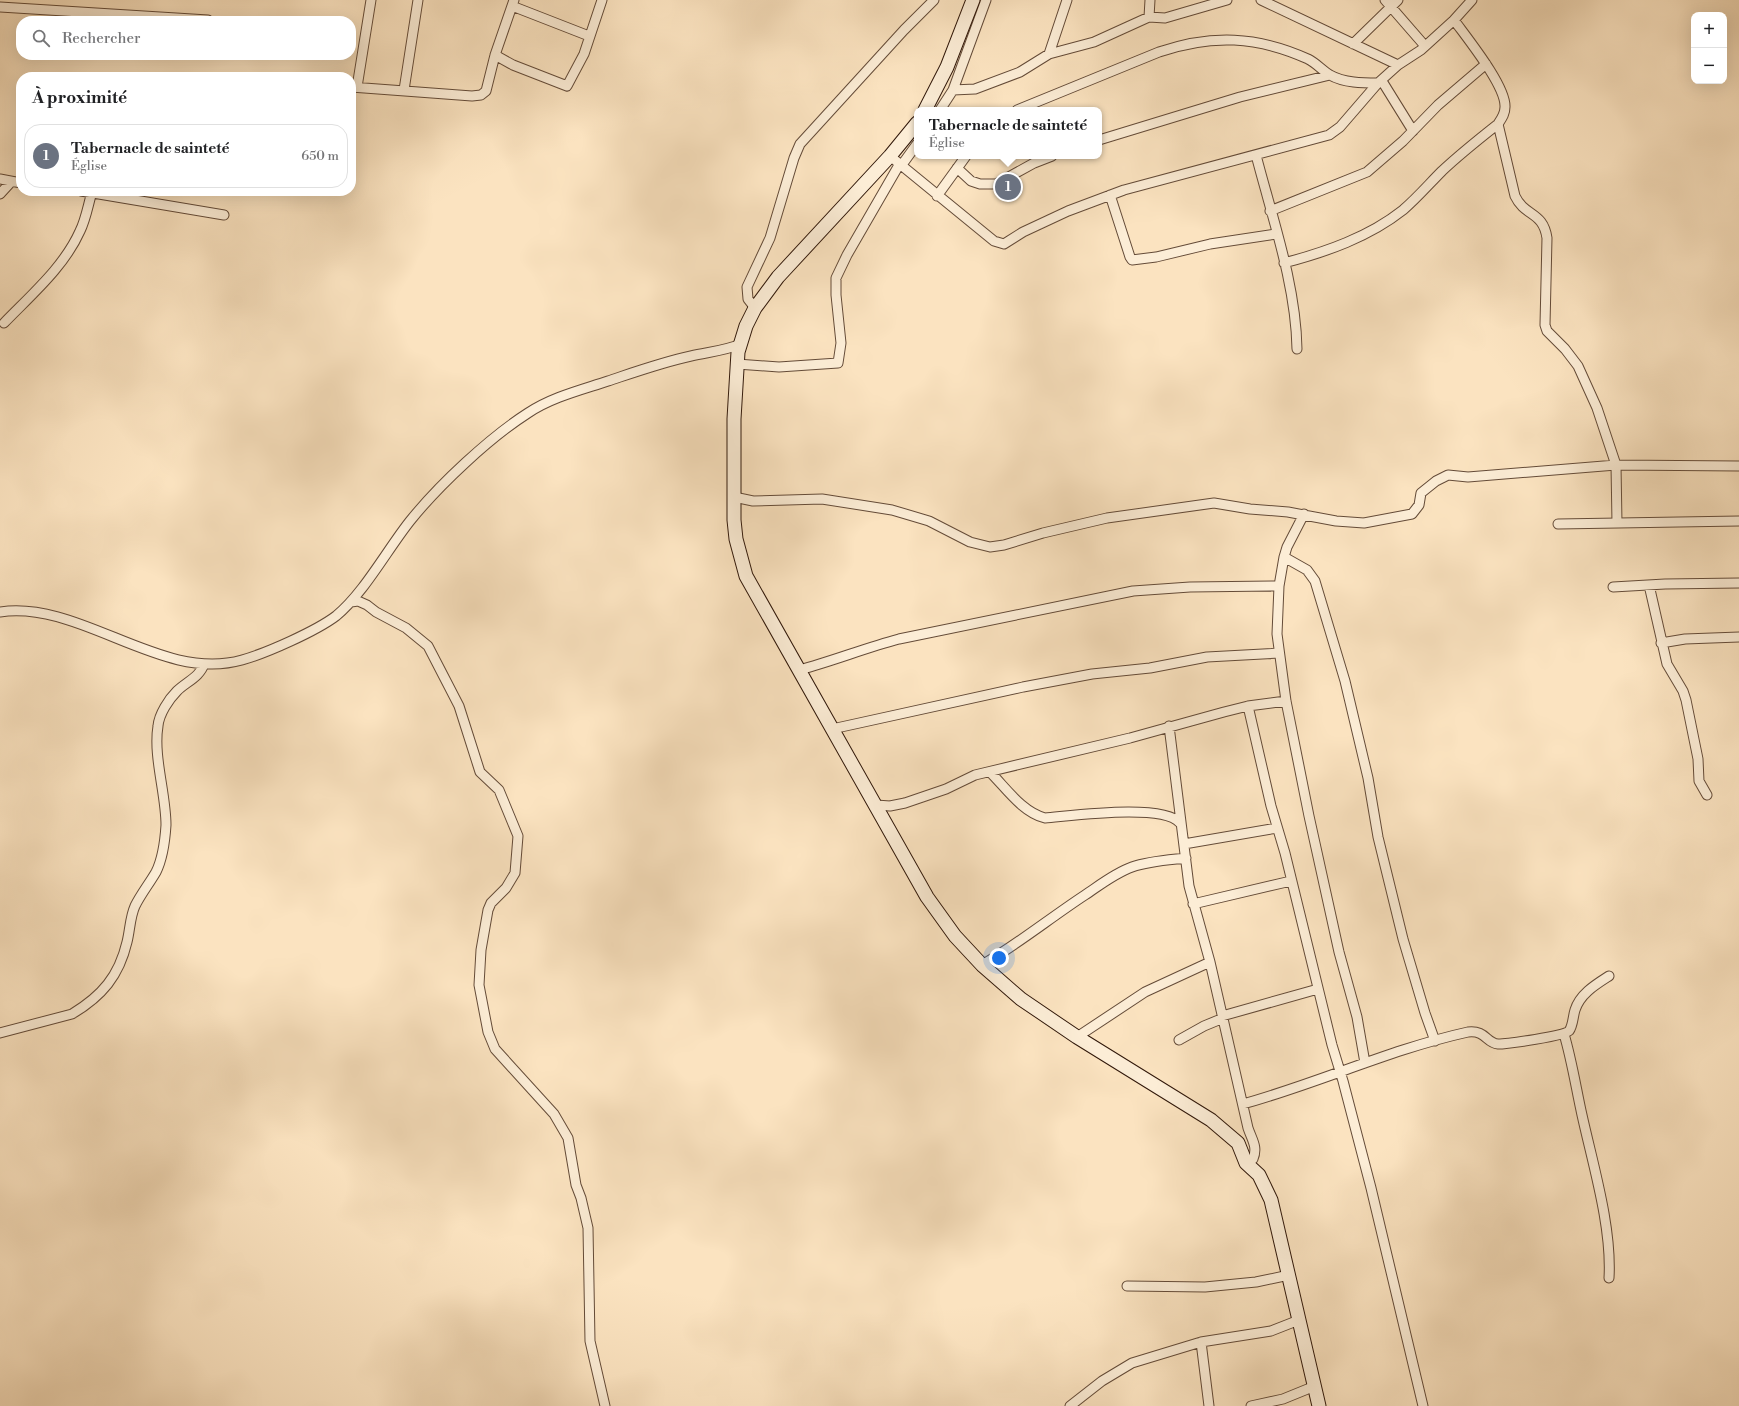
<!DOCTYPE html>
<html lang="fr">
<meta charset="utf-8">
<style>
body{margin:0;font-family:"Libre Bodoni",serif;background:#f2f2f2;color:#202124}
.controls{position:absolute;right:12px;top:12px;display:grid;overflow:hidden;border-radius:8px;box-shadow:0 4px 16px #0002}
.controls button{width:36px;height:36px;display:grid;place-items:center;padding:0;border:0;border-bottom:1px solid #e0e0e0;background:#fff;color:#202124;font:20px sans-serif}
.you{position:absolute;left:999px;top:958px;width:14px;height:14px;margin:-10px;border:3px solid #fff;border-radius:50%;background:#1a73e8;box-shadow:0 0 0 6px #1a73e833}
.badge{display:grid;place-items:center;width:26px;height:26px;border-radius:50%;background:#db2777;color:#fff;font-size:13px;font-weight:700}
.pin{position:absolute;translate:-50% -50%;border:2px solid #fff;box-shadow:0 1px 4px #0006}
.popup{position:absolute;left:914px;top:107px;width:188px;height:52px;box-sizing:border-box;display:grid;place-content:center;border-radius:8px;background:#fff;filter:drop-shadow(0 1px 3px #0005);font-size:13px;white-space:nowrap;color:#757577}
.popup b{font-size:15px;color:#202124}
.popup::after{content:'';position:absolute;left:50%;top:100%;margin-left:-8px;border:8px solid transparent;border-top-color:#fff}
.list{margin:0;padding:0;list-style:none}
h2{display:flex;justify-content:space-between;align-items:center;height:52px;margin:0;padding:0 16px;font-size:17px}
h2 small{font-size:13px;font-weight:400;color:#757577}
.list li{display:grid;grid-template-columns:26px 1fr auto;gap:12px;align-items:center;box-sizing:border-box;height:64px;margin:0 8px 8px;padding:0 8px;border:1px solid #e0e0e0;border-radius:16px}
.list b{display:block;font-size:15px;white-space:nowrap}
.list p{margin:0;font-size:13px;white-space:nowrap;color:#757577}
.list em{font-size:13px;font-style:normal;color:#757577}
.icon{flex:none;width:22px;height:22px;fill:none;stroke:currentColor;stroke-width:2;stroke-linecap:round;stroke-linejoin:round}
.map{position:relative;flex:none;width:1739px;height:1406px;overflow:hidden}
.search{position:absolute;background:#fff;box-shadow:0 4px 16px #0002;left:16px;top:16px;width:340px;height:44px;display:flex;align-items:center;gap:10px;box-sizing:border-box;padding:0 14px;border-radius:16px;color:#757577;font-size:15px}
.panel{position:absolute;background:#fff;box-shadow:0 4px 16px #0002;left:16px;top:72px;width:340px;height:124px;border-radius:16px}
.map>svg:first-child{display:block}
</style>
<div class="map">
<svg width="1739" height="1406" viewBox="0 0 1739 1406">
<rect width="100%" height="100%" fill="#fbe3c0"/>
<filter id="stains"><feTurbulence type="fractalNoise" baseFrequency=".005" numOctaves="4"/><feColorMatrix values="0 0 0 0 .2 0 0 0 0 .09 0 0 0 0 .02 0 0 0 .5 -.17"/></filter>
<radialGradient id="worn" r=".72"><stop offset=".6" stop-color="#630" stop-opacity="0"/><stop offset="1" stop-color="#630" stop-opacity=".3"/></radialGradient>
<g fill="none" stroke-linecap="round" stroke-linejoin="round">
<g stroke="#644b38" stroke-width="11">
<path id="street" d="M1261,0L1398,65
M1385,0L1425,46
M512,6L589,36
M0,7L208,20
M1149,17L1150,0
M1353,44L1398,0
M1049,54L1067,0
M495,55L513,65L567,86L584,54L602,0
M1382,81L1413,131
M351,87L472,96L481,95L486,91L495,55L514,0
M357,87L371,0
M404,90L418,0
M953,90L975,89L1020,72L1049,54L1094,42L1149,17L1165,18L1227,0
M940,110L953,90L986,0
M1017,110L1159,52C1212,34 1257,36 1308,59C1316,63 1322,70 1330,75C1344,83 1363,83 1378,83
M1498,124L1515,196C1525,217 1543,211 1547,238L1545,325L1547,331L1565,349L1578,366L1597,408L1616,465L1617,523
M1099,140L1240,97L1330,75
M1256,155C1272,217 1296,285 1297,349
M890,156L994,241L1004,244L1023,232L1068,211L1124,190L1329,135L1340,127L1378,83L1398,65L1421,50L1454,20L1472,0
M901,166L917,144
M957,168L971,181L980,184H996L1034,163L1052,156
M0,179L21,183
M81,191L224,215
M0,194L11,182
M1110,195L1130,257L1132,260L1156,257L1210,244L1276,234
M937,196L966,156
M1270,211L1367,172L1403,141L1438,105L1486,64
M1284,263C1326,252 1369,237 1403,210C1417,198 1429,184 1442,171C1460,154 1479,139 1498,124C1502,118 1505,114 1505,107C1506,86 1467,38 1454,20
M755,308L748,299L747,287L770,238L794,158L800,144L904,30L934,0
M4,323C31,295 64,267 80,231C86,219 88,205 92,192
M737,364L779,367L838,363L841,343L836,295V278L847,255L899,165
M734,497L753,501L822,499L892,510L929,521L970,542L990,547L1004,545L1043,533L1107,518L1214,503L1250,509L1288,512L1336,521L1364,523L1412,514L1419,505L1421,493L1436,481L1448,475L1468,477L1616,465L1739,466
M1304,514L1287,547L1284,557L1279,586L1277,634L1286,701L1309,816L1339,952L1357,1017L1365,1063
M1558,524L1739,521
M1284,557L1307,570L1315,581L1345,681L1368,778L1378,837L1403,939L1425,1013L1435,1041
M1649,585L1667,664L1683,691L1686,700L1698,759L1699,781L1707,795
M1613,587L1665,584L1739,583
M351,602L358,601L367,605L376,612L406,628L428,646L459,706L480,772L499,790L518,836L515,873L506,888L491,903L488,910L481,950L479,985L488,1032L495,1049L554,1114L568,1138L576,1185L581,1198L588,1228L590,1341L605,1406
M0,612C81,600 161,683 242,660C267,653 316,631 336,616C364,593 387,550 410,521C439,485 489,438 528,413C552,397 581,390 608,381C635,372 663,362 691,356C708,352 724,351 741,344
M1661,643L1685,639L1739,637
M799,670C833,661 865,648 899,639L1133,591L1190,587L1279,586
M1248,706L1271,806L1285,853L1332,1045L1343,1081L1371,1188L1423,1406
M1169,726L1189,886L1210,962L1248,1128C1252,1140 1258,1147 1253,1159L1246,1163
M832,729L1023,687L1092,674L1150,668L1207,657L1279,653
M990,772C1006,788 1022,812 1045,818C1071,816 1163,803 1180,823
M876,805L890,806L905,803L946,789L975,775L1130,738L1224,712L1248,706L1286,701
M1184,844L1277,828
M1193,904L1291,881
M982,965C1018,944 1050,918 1085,895C1100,885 1115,873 1132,867C1149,861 1168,860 1186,858
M0,1033L72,1014C102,996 119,976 127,942C130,930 130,917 135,906C141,894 149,884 156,872C163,858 165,841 166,825C166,794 153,756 158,726C159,714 169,699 177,691C186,682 200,677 204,664
M1564,1034C1572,1061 1576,1088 1582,1115C1593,1165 1612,1227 1609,1278
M1077,1037L1145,992L1210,962
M1179,1040L1204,1026L1221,1019L1222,1016L1318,989
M1243,1104C1319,1083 1391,1049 1468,1032C1486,1030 1486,1043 1498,1044C1506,1044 1566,1036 1569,1031C1573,1026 1573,1016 1575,1010C1580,994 1595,985 1609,976
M1127,1286L1205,1287L1256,1282L1289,1275
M1201,1342L1209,1406
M1070,1406L1102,1381L1132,1363L1201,1342L1271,1331L1299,1320
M1251,1406L1283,1399L1315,1386"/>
</g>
<g stroke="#31180a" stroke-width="15">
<path id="secondary" d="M925,110L947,67L973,0
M917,123L890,156L778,277L755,308L746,326L738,352L734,419V520L736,539L746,576L927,897L955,936L982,965L1021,999L1077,1037L1211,1120L1238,1143L1246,1163L1259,1175L1271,1200L1319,1406"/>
</g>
<use href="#street" stroke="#fcedd6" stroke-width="9"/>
<use href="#secondary" stroke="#fcedd6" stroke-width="13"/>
</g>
<rect width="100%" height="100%" filter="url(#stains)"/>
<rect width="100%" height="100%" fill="url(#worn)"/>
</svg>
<div class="controls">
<button>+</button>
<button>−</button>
</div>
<div class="you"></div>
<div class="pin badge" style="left:1008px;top:187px;background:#6b7280">1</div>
<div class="popup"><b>Tabernacle de sainteté</b>Église</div>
<div class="search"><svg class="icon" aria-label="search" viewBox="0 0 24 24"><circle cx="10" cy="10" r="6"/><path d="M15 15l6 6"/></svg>Rechercher</div>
<section class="panel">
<h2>À proximité<small></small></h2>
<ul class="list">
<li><span class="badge" style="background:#6b7280">1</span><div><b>Tabernacle de sainteté</b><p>Église</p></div><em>650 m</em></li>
</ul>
</section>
</div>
